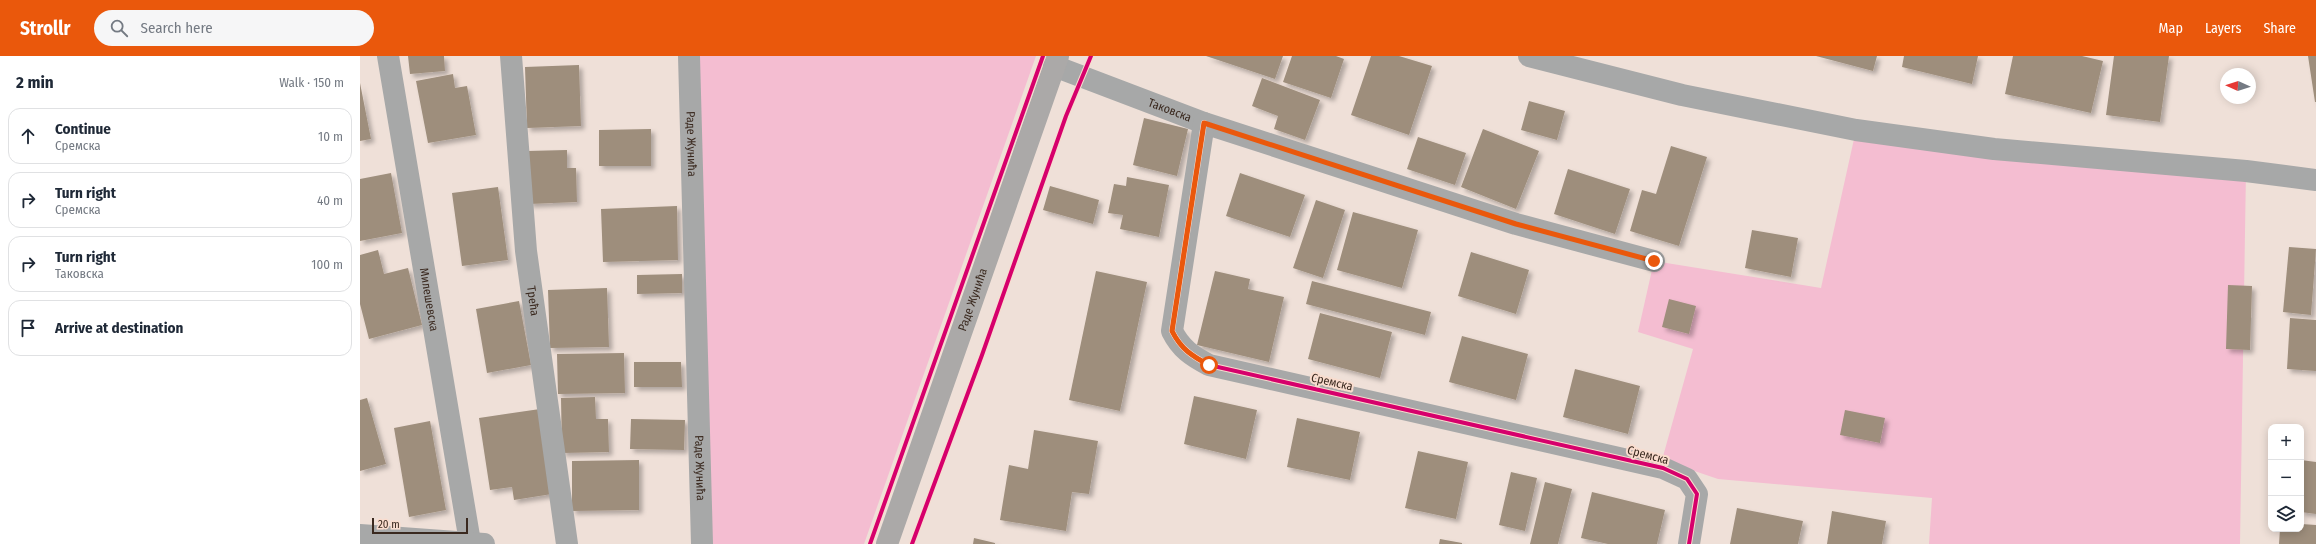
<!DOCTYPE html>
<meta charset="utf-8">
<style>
body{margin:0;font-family:"Fira Sans Condensed",sans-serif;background:#f6f6f7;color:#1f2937}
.controls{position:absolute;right:12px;bottom:12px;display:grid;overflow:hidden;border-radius:8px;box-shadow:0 2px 10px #0003}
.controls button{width:36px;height:36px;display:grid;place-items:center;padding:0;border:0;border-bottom:1px solid #e0e1e3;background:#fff;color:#1f2937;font:20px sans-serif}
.compass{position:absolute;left:1860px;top:12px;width:36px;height:36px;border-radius:50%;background:#fff;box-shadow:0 2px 10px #0003;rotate:273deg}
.scale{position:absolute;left:12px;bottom:10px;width:96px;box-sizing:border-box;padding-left:4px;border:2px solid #3a291f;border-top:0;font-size:11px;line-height:14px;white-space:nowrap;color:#3a291f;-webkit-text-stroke:3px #f9dcce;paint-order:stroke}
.stop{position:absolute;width:12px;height:12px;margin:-9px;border:3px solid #ea580c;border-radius:50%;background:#fff}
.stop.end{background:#ea580c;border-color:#fff;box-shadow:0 1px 4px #0008}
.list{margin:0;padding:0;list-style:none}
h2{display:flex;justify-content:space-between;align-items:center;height:52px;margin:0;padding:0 16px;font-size:17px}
h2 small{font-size:13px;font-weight:400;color:#747a83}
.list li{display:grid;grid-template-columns:26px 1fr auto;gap:12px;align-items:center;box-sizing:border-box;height:56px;margin:0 8px 8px;padding:0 8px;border:1px solid #e0e1e3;border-radius:12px}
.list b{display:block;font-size:15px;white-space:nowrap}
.list p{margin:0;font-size:13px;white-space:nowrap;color:#747a83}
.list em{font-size:13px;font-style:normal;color:#747a83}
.icon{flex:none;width:22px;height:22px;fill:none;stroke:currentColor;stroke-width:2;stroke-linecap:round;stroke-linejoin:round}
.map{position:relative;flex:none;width:1956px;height:488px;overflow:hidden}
header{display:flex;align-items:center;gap:24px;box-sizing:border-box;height:56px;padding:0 20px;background:#ea580c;color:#fff}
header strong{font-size:19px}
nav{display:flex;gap:22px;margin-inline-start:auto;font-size:14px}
.search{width:280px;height:36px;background:#f6f6f7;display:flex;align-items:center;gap:10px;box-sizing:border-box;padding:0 14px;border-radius:22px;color:#747a83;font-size:15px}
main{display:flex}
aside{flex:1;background:#fff}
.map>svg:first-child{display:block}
</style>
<header>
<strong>Strollr</strong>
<div class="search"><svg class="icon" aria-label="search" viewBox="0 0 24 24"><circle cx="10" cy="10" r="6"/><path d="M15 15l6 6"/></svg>Search here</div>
<nav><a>Map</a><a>Layers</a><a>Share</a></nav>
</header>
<main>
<aside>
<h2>2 min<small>Walk · 150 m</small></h2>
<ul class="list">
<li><svg class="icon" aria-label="ahead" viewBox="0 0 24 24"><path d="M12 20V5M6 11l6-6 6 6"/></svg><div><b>Continue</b><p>Сремска</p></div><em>10 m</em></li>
<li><svg class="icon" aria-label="right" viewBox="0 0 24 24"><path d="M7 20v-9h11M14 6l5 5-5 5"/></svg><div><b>Turn right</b><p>Сремска</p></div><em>40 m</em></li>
<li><svg class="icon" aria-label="right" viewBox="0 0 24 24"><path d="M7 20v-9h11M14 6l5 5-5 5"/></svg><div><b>Turn right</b><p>Таковска</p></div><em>100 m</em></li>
<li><svg class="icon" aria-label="arrive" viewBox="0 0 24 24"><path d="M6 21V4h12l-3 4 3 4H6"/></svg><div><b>Arrive at destination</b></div></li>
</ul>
</aside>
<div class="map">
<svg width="1956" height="488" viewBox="0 0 1956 488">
<defs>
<filter id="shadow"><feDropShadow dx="3.5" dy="3.5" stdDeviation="2" flood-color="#0004"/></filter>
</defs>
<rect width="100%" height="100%" fill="#efe0d8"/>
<path fill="#f4bdd1" d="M339,0H676L504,488H342Z
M1496,74L1886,115L1880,488H1569L1572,442L1358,423L1302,404L1333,293L1278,276L1294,205L1461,232Z"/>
<path fill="#9e8e7c" filter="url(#shadow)" d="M48,0H84L85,15L50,18Z
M846,0H923L915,23Z
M932,0H976L984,3L971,42L923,26Z
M1011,0H1039L1072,10L1049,79L991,59Z
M1456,0H1517L1513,15Z
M1544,0H1618L1612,28L1542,11Z
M1653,0H1722L1743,5L1731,57L1645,38Z
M1754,0H1809L1800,66L1746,59Z
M1948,0H1956V46H1955Z
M219,9L221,70L167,72L165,11Z
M93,18L95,32L107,30L116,79L68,87L56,25Z
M902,22L960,44L945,84L914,73L918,60L892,50Z
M0,27L11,83L0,85Z
M1169,45L1205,55L1197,84L1161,74Z
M784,62L828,73L817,120L773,109Z
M291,73V110H239V74Z
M1123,73L1179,95L1156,153L1101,131Z
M1058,81L1106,97L1095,129L1047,113Z
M1311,90L1347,101L1319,190L1270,175L1282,134L1296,138Z
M207,94V112H216L217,146L169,148L167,95Z
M1208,113L1270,133L1255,178L1194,158Z
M31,117L42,177L0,185V123Z
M880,117L945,139L930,181L866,160Z
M767,121L809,129L799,181L760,173L763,159L748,157L754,128L766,130Z
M690,130L739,144L733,168L683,154Z
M138,131L148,204L102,210L92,137Z
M956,144L985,154L963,222L933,212Z
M317,150L318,204L243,206L241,153Z
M993,156L1058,174L1042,232L977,214Z
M1392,174L1438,182L1431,221L1385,212Z
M1929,191L1956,193L1951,259L1923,256Z
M18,194L24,218L48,212L62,269L9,283L0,248V199Z
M1111,196L1169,214L1156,258L1098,240Z
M736,215L787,226L760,355L709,344Z
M855,215L890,223L888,233L924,241L909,306L837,289Z
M322,218V237L277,238V219Z
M952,225L1071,256L1065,279L946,248Z
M1868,229L1892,230L1890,294L1866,293Z
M247,232L249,291L190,292L188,234Z
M1309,243L1336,250L1329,278L1302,271Z
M159,245L171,309L127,317L116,253Z
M960,257L1032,276L1020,322L948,303Z
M1930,262L1956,264V315L1927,313Z
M1102,280L1168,298L1156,344L1089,326Z
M264,297L265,337L198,338L197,298Z
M274,306H321L322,331H274Z
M1215,313L1280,330L1268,378L1203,361Z
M834,340L897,354L886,403L824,388Z
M235,341L236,363H248L249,396L202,397L201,342Z
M7,342L26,408L0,415V344Z
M180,353L192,438L154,444L152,431L130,434L119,362Z
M1485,354L1525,362L1520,387L1480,379Z
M937,362L1000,376L990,424L927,411Z
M271,363L325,364L324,394L270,393Z
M70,365L86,454L49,461L34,372Z
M674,374L738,385L729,438L712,436L706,475L640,464L649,409L668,413Z
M1058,395L1108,406L1096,463L1045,452Z
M279,404V454L212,455V405Z
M1941,404L1956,406V458L1941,456Z
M1151,416L1177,422L1165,475L1139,469Z
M1185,426L1212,433L1198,488H1170Z
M1232,436L1305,454L1297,488H1248L1221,482Z
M1377,452L1443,465L1438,488H1370Z
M1472,455L1526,465L1522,488H1467Z
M1941,468L1956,469V488H1919L1920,473H1941Z
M614,482L635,487V488H613Z
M1080,483L1102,487V488H1079Z"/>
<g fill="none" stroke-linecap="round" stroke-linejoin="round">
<g stroke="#a7a8a8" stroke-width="22">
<path id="s1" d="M28,0L110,486"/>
<path id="s2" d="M151,0L166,195L207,488"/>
<path id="s3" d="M329,0L342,488"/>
<path d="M1169,0L1322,39L1496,74L1634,93L1886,115L1956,124"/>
<path id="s4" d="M694,10L844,67L1156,168L1294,205"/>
<path d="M844,67L812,275C821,293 832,300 849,309L1303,412L1327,423L1337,438L1329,488"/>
<path d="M0,479L124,488"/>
</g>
<path stroke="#aba9a8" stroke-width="22" id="s5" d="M527,488L698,0"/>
<g stroke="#f9dcce" stroke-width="6">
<path id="cycleway" d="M844,67L812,275C821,293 832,300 849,309L1303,412L1327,423L1337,438L1329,488
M510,488L683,0
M552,488L622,299L706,60L731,0"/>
</g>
<use href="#cycleway" stroke="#d6006c" stroke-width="4"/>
</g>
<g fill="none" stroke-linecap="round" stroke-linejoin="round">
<path stroke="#ea580c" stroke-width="5" d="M849,309C832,300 821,293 812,275L844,67L1156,168L1294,205"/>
</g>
<g text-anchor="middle" stroke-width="4" stroke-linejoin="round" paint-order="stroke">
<g font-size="12" fill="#3a291f" stroke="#f9dcce">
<text dy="4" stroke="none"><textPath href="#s4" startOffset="124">Таковска</textPath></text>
<text dy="4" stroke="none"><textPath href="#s3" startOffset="88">Раде Жунића</textPath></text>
<text dy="4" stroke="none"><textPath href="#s1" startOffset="247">Милешевска</textPath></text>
<text dy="4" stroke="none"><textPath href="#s5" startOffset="259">Раде Жунића</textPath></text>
<text dy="4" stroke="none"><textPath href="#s2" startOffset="246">Трећа</textPath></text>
<text transform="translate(972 326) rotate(13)" y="4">Сремска</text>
<text transform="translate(1288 399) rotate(15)" y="4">Сремска</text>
<text dy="4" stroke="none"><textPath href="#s3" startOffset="412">Раде Жунића</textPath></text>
</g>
</g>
</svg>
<div class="controls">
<button>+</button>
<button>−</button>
<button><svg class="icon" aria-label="layers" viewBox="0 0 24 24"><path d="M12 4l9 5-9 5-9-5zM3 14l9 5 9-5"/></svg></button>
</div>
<svg class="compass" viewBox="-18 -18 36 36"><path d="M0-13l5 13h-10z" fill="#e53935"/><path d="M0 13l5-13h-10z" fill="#747a83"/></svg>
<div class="scale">20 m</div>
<div class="stop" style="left:849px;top:309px"></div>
<div class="stop end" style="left:1294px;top:205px"></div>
</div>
</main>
